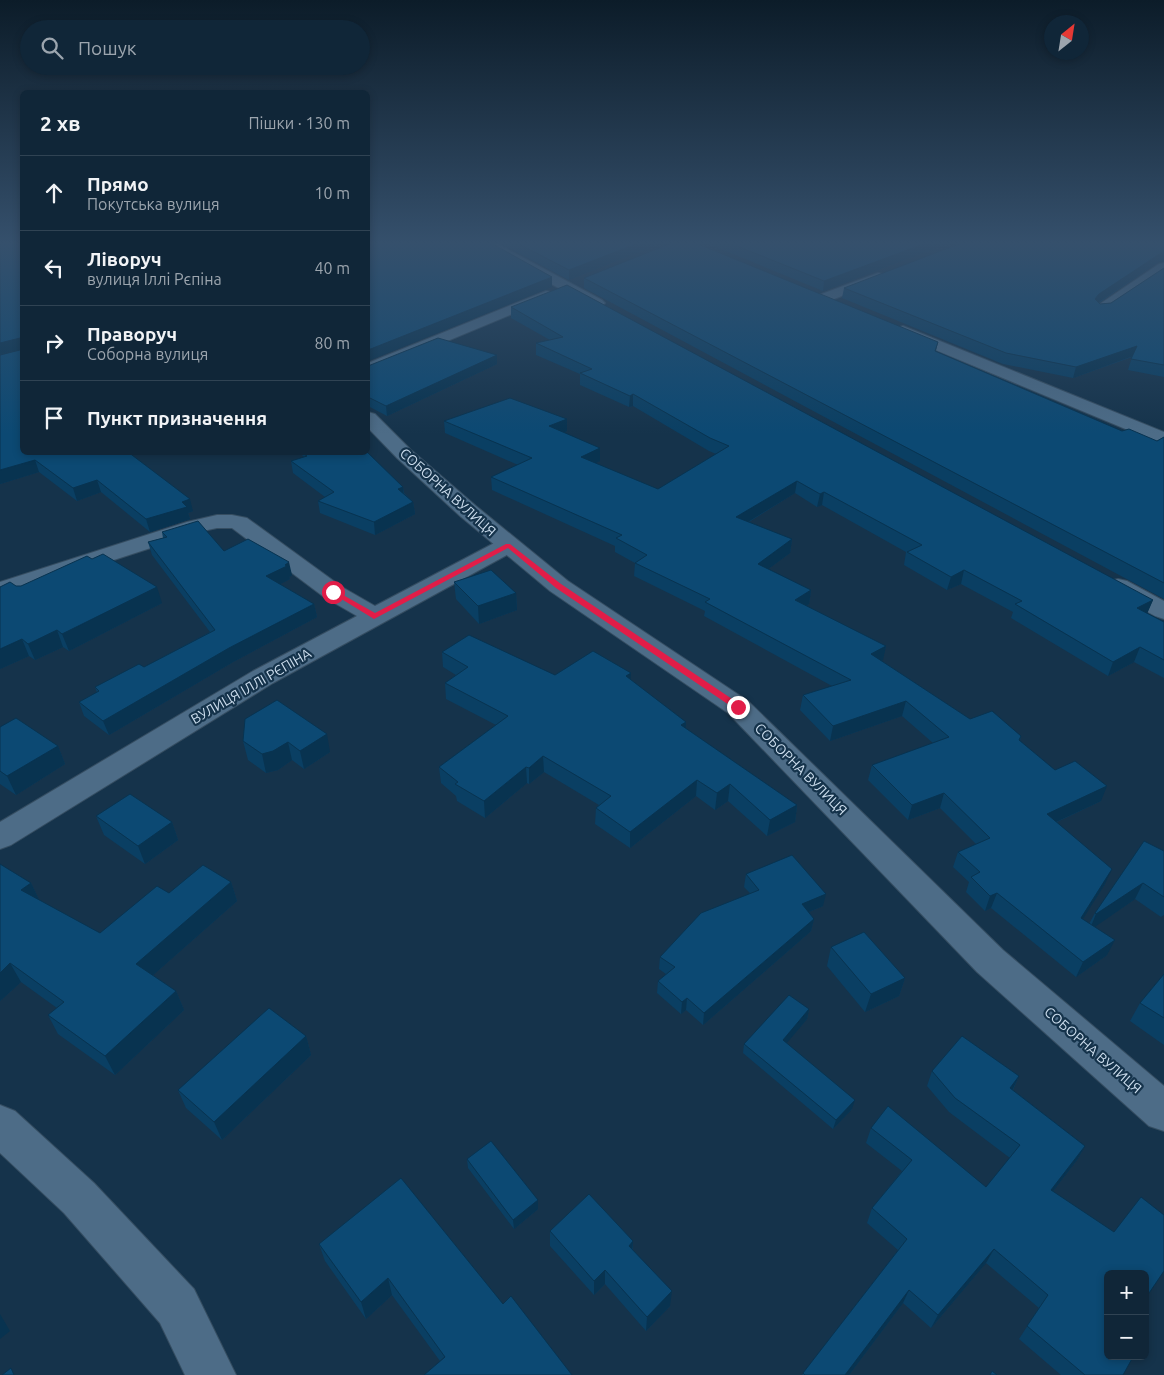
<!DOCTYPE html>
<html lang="uk">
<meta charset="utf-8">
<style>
body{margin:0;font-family:Ubuntu,sans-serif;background:#1e3243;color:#f1f3f6}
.controls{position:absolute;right:15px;bottom:15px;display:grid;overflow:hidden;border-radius:8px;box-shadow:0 2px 8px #0003}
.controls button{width:45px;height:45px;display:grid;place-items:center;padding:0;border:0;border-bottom:1px solid #304353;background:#102638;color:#f1f3f6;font:25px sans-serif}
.compass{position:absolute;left:1044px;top:15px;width:45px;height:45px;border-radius:50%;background:#102638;box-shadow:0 2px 8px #0003;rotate:30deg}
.stop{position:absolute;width:15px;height:15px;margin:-11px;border:4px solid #e11d48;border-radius:50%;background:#fff}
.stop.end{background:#e11d48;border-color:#fff;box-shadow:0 1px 5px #0008}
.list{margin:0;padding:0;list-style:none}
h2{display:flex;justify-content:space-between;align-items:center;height:65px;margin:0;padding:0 20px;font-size:21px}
h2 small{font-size:16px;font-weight:400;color:#9ca5ae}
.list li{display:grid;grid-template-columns:32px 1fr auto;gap:15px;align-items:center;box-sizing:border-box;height:75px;padding:0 20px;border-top:1px solid #304353}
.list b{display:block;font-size:19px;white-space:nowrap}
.list p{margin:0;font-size:16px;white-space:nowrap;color:#9ca5ae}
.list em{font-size:16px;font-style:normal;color:#9ca5ae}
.icon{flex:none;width:28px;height:28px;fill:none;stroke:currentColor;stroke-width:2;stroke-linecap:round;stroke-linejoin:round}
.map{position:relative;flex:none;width:1164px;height:1375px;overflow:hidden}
.search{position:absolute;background:#102638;box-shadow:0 2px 8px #0003;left:20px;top:20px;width:350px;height:55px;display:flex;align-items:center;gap:12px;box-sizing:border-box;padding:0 18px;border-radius:28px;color:#9ca5ae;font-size:19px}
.panel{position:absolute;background:#102638;box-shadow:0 2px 8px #0003;left:20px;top:90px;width:350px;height:365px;border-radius:8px}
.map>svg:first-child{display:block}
</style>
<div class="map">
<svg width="1164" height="1375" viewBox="0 0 1164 1375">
<rect width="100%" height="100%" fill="#15334b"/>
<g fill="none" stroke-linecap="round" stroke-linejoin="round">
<g stroke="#354d61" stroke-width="2">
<path id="minor" d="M477,242H494L602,300L605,303L602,306H592L479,245Z
M1164,263V273L1107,312H1097L1094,309L1097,306L1159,264Z
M878,273L883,274L885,277L883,280L829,301H819L816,298L819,295Z
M546,291L551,292L553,295L551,298L368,374V363Z
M903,326L1164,432V445L897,334L895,331L897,328Z
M217,515H232L247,518L342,587L375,606L500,540L508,538L516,540L519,545L516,550L273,683L11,845L0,849V822L253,671L357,616L324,597L232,528H217L203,531L0,597V582L187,522Z
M1118,579L1127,581L1164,601V619L1155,616L1109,591L1106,586L1109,581Z
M0,1105L15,1111L94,1183L194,1289L236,1375H185L160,1323L64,1213L0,1153Z"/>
</g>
<g stroke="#354d61" stroke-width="2">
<path id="tertiary" d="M368,412L375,414L411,450L476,506L568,581L748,701L1003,950L1164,1086V1131L1149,1126L977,972L728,713L550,591L460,516L397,458L368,428Z"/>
</g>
<use href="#minor" fill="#4d6c87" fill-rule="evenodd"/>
<use href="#tertiary" fill="#4d6c87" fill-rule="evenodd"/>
</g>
<path fill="#0a3f63" d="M22,242V452L193,511L188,513L190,519L150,532L101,492L77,501L39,472L0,484L20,349L0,354Z
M498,242H663L569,280Z
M704,242H951L823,291Z
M1164,242V262H1158L1099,303L1100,304L1111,303L1164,268V377L1128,370L1132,357L1073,378L1003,364L842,298L844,288Z
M584,278L938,342L936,351L1122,431L1157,441L1164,437V599L584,288Z
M511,307L1153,600L1147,613L1164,622V678L1134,662L1108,676L1011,618L1013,612L961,584L947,590L904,565L906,552L822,505L817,507L795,493L749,522L792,539L790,553L768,569L811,590L809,604L806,606L886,646L882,661L970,719L1021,736L1020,741L1055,770L1101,801L1057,822L1105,884L1082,919L1089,924L1095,913L1164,851V915L1161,917L1135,899L1094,927L1107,955L1076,977L991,908L985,911L966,892L969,882L953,867L958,852L976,844L940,808L908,820L868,780L872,765L933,743L902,716L830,741L800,710L803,695L832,686L704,616L705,611L634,576L635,563L615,552V546L492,490L491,477L518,465L445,433L444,421L567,419V431L564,432L600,461L595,463L658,489L716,454L709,451L633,406L629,407L580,385V374L536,355V343L550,340L511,318Z
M497,355V364L387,416L368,406V366Z
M299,452H367L403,487L404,493L413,502L415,514L375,535L320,513L318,501L325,497L293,473L291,461L304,457Z
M162,532L224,551L292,575L289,577L290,579L280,584L314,604L317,617L233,662L109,735L84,716L79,702L97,693L95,687L144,667L210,632L152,555L148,542L163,538Z
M454,582L516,593L517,610L479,624L456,599Z
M16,586L162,603L69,651L63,647L35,660L29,656L0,669V587Z
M442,652L555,675L631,680L686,722L685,728L797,805L795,822L767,836L728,801L715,810L696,796L630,848L595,824L596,808L599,805L544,772L529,784L527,783L485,818L457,801L456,796L441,783L439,767L496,725L446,699L445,683L456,675L443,667Z
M245,719L330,752L304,769L292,760L278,770L266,773L248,760L243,741Z
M0,727L58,746L65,764L16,795L0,784Z
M96,816L172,822L178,840L145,864L104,835Z
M746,874L823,906L809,912L814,919L811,931L703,1025L686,1010L681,1014L657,993L658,981L666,974L659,969L660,957L750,893L744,887Z
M231,882L237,901L153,975L176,991L184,1010L115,1075L58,1034L48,1015L57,1008L21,982L0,1001L31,883L39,900L100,933L169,893Z
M831,947L905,978L899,996L865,1012L827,966Z
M1164,974V1045L1130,1021L1140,1003Z
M809,1009L807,1019L786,1043L852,1109L833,1129L743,1053L744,1044Z
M306,1036L311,1055L222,1140L186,1108L178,1090Z
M932,1071L1019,1076L1013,1090L1085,1146L1077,1160L1053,1191L1145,1274L1108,1356L1123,1375H1061L1019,1339L1039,1308L986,1263L931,1328L903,1303L849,1375H802L898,1250L867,1223L872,1208L902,1171L866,1143L871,1128L986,1187L1010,1158L949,1112L927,1086Z
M467,1159L538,1209L514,1229L468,1168Z
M550,1231L633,1241V1250L670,1306L646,1331L605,1284L594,1295L550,1246Z
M319,1244L503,1304L440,1361L392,1295L366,1319L325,1261Z"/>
<path fill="#083350" d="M641,242H663L569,280V270Z
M929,242H951L823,291L824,281Z
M1161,253H1164V262H1158L1096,304L1095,299L1099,294Z
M552,277V287L368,361V350Z
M20,338L22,349L0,354V343Z
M1137,346L1133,356L1073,378L1076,367Z
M497,355V364L387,416L386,406Z
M633,394V406L629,407L630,396Z
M567,419V431L549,438V426Z
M600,448V461L581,470V457Z
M35,460L39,472L0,484V470Z
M97,480L101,492L77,501L73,488Z
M797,481L795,493L735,530L736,517Z
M403,487L404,499L398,489Z
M824,492L822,505L817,507L820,494Z
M190,499L193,511L188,513L190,519L150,532L146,519Z
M413,502L415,514L375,535L374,522Z
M792,539L790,553L756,578L758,564Z
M289,562L292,575L289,577L290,579L269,590L266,576Z
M964,570L961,584L947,590L951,577Z
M157,587L162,603L69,651L62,634Z
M811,590L809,604L792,614L795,600Z
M516,593L517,610L479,624L478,606Z
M1153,600L1147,614L1137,608Z
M314,604L317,617L233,662L109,735L103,721L229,648Z
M57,630L63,647L35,660L28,644Z
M22,639L29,656L0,669V649Z
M886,646L883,660L868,668L871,654Z
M1140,647L1134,662L1108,676L1113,662Z
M631,673L630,689L626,676Z
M906,701L902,716L830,741L833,726Z
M686,722L685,739L681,725Z
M327,734L330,752L304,769L300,751Z
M288,742L292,760L278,770L266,773L262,754Z
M58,746L65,764L16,795L7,776Z
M543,756L544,772L529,784V768Z
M526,767L527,783L485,818L484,801Z
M697,780L696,796L630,848V832Z
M730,784L728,801L715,810L717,793Z
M1107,786L1101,801L1041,829L1047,814Z
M944,793L940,808L908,820L912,805Z
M797,805L795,822L767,836L770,820Z
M172,822L178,840L145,864L138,846Z
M1112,869L1105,884L1074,933L1081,918Z
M231,882L237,901L144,983L136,964Z
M31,883L40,902L21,890Z
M1143,883L1135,899L1089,931L1096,914Z
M997,893L991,908L985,911L990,896Z
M826,894L823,906L799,916L802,904Z
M814,919L811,931L703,1025L704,1013Z
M1115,940L1107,955L1076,977L1083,962Z
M10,963L21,982L0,1001V973Z
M905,978L899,996L865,1012L871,994Z
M176,991L184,1010L115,1075L105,1056Z
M687,998L686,1010L681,1014L682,1002Z
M809,1009L807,1019L781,1050L783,1040Z
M306,1036L311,1055L222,1140L214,1122Z
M1019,1076L1012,1091L1010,1088Z
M855,1100L852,1109L833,1129L836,1120Z
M1085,1146L1077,1160L1043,1204L1051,1190Z
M538,1200V1209L514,1229L513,1220Z
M633,1241L632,1256L629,1246Z
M994,1249L986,1263L931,1328L938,1315Z
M605,1270V1284L594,1295V1281Z
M388,1278L392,1295L366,1319L361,1302Z
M909,1290L903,1303L849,1375H845Z
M672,1291L670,1306L646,1331L647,1317Z
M0,1314L10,1331L0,1339Z"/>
<path fill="#0c4973" stroke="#083350" d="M0,242H22V452H128L190,499L182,502L187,507L146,519L97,480L73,488L35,460L0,470V355L20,350V338L0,343Z
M368,242H489L552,277L368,350Z
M515,242H641L569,270Z
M674,242H693L938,342L935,351L1122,431L1129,429L1157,441L1164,437V583L584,278Z
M727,242H929L824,281Z
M964,242H1164V253H1161L1099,294L1095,299L1100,304L1111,303L1164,268V365L1131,359L1137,346L1076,367L1006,353L844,288Z
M567,285L1153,600L1137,608L1164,622V660L1140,647L1113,662L1015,604L1022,601L964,570L951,577L907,552L922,545L824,492L820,494L797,481L736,517L792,539L758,564L811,590L795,600L886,646L871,654L970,719L992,711L1021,736L1019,740L1055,770L1075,761L1107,786L1047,814L1112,869L1081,918L1115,940L1083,962L997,893L990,896L971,877L980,872L958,852L990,838L944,793L912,805L872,765L949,737L906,701L833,726L803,695L851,680L705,602L710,599L635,563L647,555L616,538L622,535L491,477L532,458L444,421L510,398L567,419L549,426L600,448L581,457L658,489L729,446L710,438L633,394L630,396L580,373L592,369L536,343L563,337L511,307Z
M438,338L497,355L386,406L368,397V366Z
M308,452H367L403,487L398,489L413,502L374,522L318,501L334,492L291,461L307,456L304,454Z
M198,521L224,551L248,539L289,562L285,565L287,566L266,576L314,604L229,648L103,721L79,702L99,691L95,687L139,664L144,667L215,630L148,542L167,537L162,532Z
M103,554L157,587L62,634L57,630L28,644L22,639L0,649V587L10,582L16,586H21L87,556L92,559Z
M491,570L516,593L478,606L454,582Z
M469,635L555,675L593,651L631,673L626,676L686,722L681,725L797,805L770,820L730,784L717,793L697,780L630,832L596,808L611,796L543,756L529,768L526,767L484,801L455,784L458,782L439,767L508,716L445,683L468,667L442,652Z
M277,700L327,734L300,751L288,742L273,751L262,754L243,741L245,719Z
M16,718L58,746L7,776L0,771V727Z
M130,794L172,822L138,846L96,816Z
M1144,841L1164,851V897L1143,883L1096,914L1095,913Z
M792,855L826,894L802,904L814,919L704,1013L687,998L682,1002L658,981L675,967L660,957L701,913L759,890L746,874Z
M0,864L31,883L21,890L100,933L157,886L169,893L203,865L231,882L136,964L176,991L105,1056L48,1015L64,1002L10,963L0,973Z
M864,932L905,978L871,994L831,947Z
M1164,974V1018L1140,1003Z
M789,995L809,1009L783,1040L855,1100L836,1120L744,1044Z
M269,1008L306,1036L214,1122L178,1090Z
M962,1036L1019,1076L1010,1088L1085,1146L1051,1190L1114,1232L1141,1197L1164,1215V1271L1145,1299V1274H1108V1356L1133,1357L1123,1375H1085L1027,1326L1048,1295L994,1249L938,1315L909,1290L845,1375H805L803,1373L907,1239L872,1208L912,1160L871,1128L888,1106L986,1187L1020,1145L955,1098L932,1071Z
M491,1141L538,1200L513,1220L467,1159Z
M401,1178L503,1304L511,1296L572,1375H424L445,1357L388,1278L361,1302L319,1244Z
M589,1194L633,1241L629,1246L672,1291L647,1317L605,1270L594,1281L550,1231Z
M11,1368L14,1375H2Z
M992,1371L997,1375H990Z"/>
<linearGradient id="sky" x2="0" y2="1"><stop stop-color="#0c1c29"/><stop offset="0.56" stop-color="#35506c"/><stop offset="1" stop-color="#35506c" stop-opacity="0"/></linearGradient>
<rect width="1164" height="434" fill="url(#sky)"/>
<path fill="#e11d48" d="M506,544H510L561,584L741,705V709H735L556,588L508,548L374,619L330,592L336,591L375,613Z"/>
<g text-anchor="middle" stroke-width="4.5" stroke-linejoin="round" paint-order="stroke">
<g font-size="14" fill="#ccdded" stroke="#15334b">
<text transform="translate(448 492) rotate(42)" y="5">СОБОРНА ВУЛИЦЯ</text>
<text transform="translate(251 686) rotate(-30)" y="5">ВУЛИЦЯ ІЛЛІ РЄПІНА</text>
<text transform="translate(801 769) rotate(45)" y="5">СОБОРНА ВУЛИЦЯ</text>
<text transform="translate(1093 1050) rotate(41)" y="5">СОБОРНА ВУЛИЦЯ</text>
</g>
</g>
</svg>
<div class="controls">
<button>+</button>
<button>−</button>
</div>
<svg class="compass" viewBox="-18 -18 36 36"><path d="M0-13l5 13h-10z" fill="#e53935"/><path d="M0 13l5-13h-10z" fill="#9ca5ae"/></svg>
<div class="stop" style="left:333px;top:592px"></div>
<div class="stop end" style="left:738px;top:707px"></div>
<div class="search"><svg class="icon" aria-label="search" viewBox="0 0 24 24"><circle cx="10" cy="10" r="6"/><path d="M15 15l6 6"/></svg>Пошук</div>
<section class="panel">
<h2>2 хв<small>Пішки · 130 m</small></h2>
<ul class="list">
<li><svg class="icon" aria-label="ahead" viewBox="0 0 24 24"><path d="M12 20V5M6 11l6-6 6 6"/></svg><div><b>Прямо</b><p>Покутська вулиця</p></div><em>10 m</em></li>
<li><svg class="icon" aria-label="left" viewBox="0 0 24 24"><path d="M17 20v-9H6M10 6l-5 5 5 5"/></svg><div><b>Ліворуч</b><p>вулиця Іллі Рєпіна</p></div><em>40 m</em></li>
<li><svg class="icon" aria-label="right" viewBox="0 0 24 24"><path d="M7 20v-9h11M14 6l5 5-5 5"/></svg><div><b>Праворуч</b><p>Соборна вулиця</p></div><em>80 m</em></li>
<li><svg class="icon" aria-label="arrive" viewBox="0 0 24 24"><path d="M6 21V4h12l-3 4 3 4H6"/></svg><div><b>Пункт призначення</b></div></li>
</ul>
</section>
</div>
